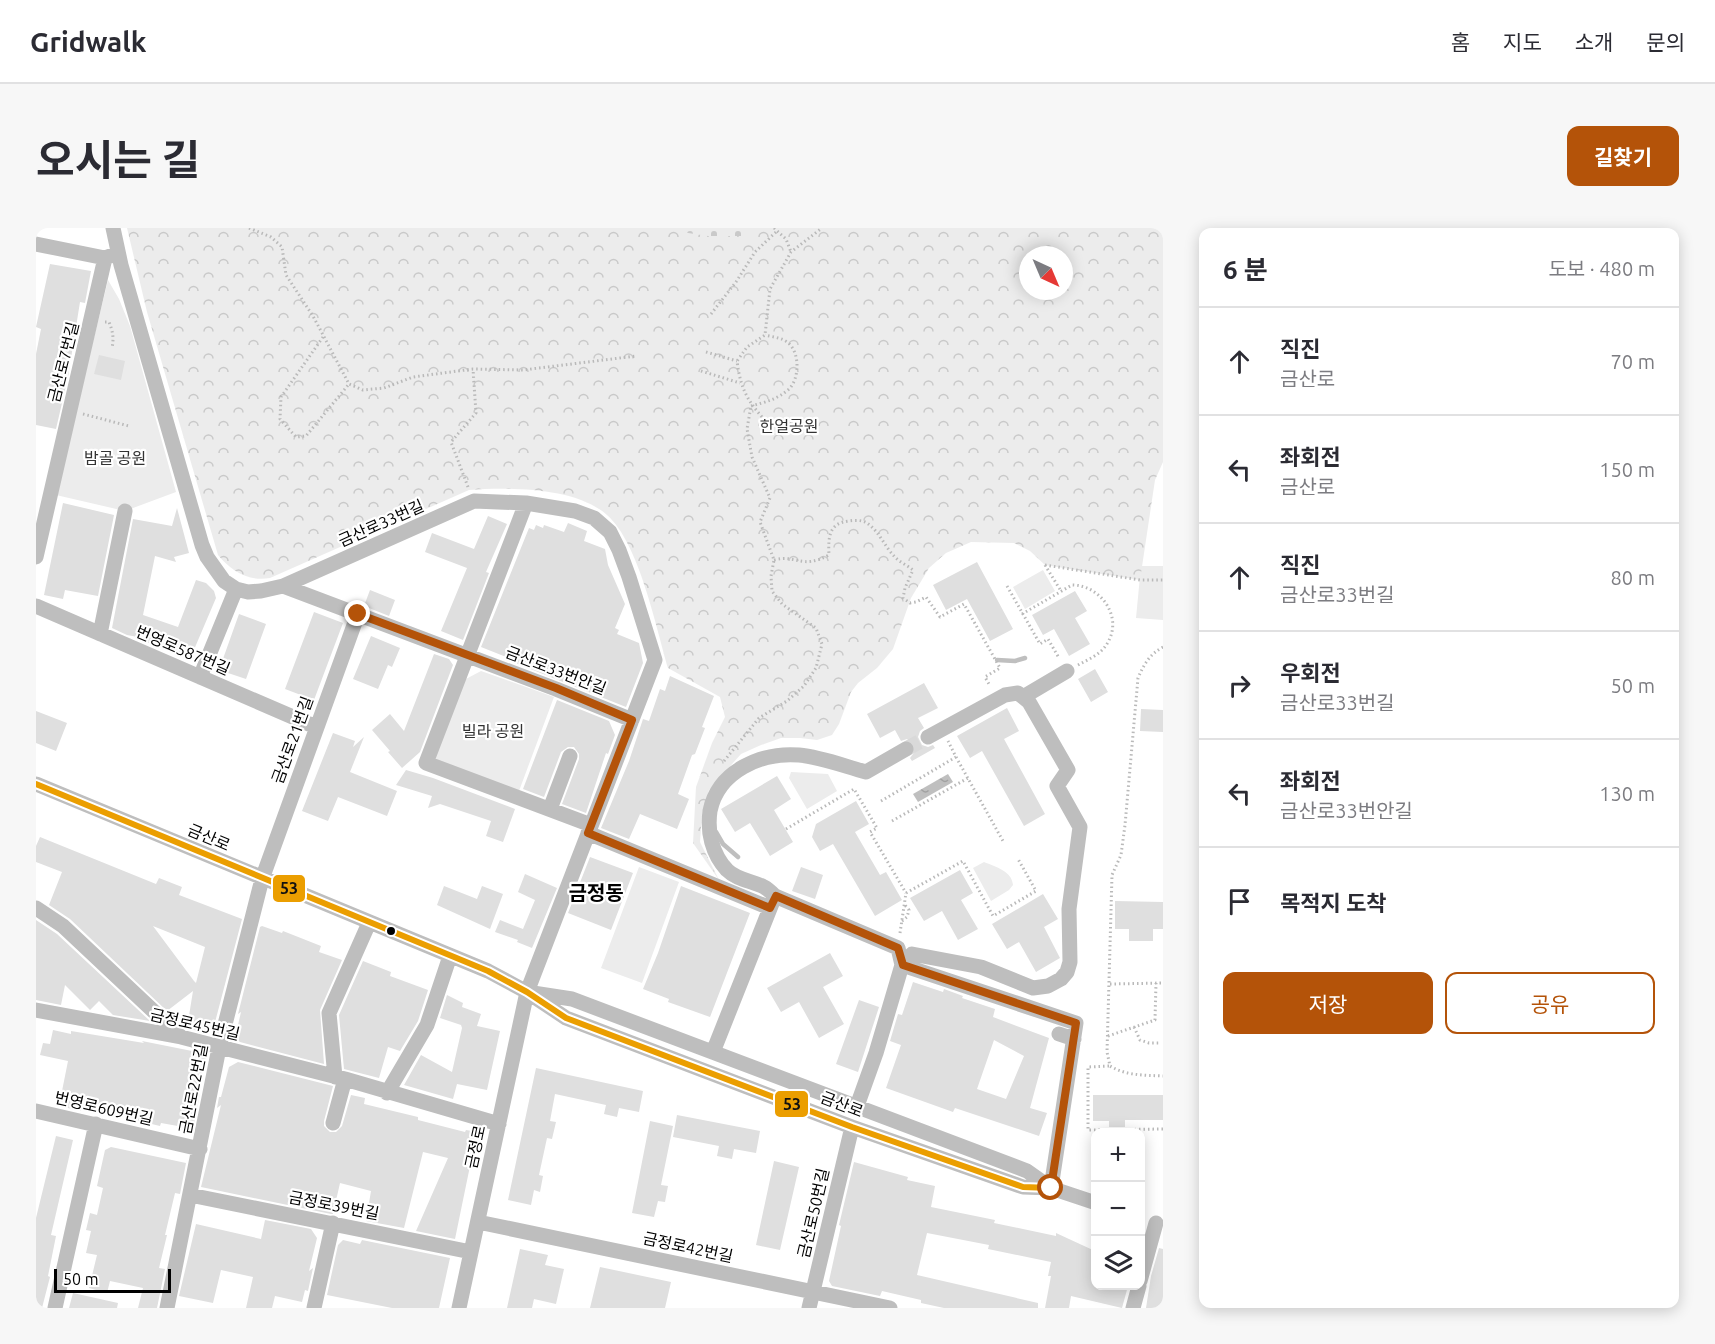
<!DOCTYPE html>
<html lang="ko">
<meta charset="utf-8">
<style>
body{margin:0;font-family:Ubuntu,"Noto Sans KR",sans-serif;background:#f7f7f7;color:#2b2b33}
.controls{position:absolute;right:18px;bottom:18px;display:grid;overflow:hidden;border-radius:12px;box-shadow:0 3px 15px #0003}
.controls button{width:54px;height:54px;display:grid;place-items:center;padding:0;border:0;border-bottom:2px solid #e1e1e2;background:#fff;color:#2b2b33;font:30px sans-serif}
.compass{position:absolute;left:983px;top:18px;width:54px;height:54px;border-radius:50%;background:#fff;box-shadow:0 3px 15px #0003;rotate:136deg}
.scale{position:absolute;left:18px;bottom:15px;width:117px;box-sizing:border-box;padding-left:6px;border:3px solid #000;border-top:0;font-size:16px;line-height:21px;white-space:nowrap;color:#000;-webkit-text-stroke:4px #fff;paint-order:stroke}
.stop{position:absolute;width:18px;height:18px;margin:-14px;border:4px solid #b45309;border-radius:50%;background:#fff}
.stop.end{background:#b45309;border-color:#fff;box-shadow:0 2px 6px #0008}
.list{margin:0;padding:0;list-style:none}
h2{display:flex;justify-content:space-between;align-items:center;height:78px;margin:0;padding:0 24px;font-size:26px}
h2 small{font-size:20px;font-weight:400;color:#7c7c81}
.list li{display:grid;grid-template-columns:39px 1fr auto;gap:18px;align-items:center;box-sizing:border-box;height:108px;padding:0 24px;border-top:2px solid #e1e1e2}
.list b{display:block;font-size:22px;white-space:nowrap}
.list p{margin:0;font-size:20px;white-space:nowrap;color:#7c7c81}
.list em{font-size:20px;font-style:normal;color:#7c7c81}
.actions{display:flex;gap:12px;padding:18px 24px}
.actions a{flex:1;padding:14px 0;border:2px solid #b45309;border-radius:12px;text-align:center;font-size:21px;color:#b45309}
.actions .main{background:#b45309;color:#fff}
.icon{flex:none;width:33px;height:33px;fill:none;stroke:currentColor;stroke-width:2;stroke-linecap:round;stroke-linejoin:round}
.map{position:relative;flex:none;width:1127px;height:1080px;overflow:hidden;border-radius:12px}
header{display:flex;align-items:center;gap:36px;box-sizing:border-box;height:84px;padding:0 30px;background:#fff;border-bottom:2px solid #e1e1e2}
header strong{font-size:28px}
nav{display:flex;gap:33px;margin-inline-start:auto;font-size:21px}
.intro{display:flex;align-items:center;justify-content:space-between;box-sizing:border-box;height:144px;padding:0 36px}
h1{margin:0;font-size:42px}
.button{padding:15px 27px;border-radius:12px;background:#b45309;color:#fff;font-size:21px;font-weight:700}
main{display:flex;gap:36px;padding:0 36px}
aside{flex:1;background:#fff;border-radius:12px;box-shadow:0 3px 15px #0003}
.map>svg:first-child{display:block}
</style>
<header>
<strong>Gridwalk</strong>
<nav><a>홈</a><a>지도</a><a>소개</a><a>문의</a></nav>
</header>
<div class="intro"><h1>오시는 길</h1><a class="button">길찾기</a></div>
<main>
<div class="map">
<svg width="1127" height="1080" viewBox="0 0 1127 1080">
<defs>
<pattern id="forest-crowns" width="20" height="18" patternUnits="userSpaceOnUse" patternTransform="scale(1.5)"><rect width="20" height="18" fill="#ececec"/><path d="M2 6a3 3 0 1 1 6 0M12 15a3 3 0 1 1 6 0" fill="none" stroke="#c9c9c9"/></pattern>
<pattern id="cemetery-stones" width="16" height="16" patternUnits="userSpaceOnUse" patternTransform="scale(1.5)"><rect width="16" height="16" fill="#ececec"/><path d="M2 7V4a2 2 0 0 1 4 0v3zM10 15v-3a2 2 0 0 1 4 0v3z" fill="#c9c9c9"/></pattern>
<pattern id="water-ripples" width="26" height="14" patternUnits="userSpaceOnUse" patternTransform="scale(1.5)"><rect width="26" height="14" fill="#bfbfbf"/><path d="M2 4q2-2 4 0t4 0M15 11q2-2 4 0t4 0" fill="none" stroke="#a2a2a2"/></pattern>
</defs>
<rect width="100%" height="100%" fill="#fff"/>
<path fill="#ececec" d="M72,52L83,71L94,98L140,264L89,283L20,267Z
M1105,338H1127V392L1100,390Z
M1007,342L1019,363L989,381L977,359Z
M445,443L518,469L483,563L398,532L428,452Z
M755,544L792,546L801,563L771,581L753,550Z
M948,634C960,639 976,643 977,657L973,662L955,673L937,640Z
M603,639L643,654L606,755L565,740Z"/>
<path fill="url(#forest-crowns)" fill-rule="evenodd" d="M91,0H1127V234L1119,252L1104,352L1009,337L994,323L978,315L935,314L910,325L893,340L875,370L857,421L841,440L822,455L815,464L803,496L796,507L781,512L764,510H745L725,517L705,526L673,562L666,586L664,614L683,652L657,615L660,559L676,515L689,489L684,469L632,440C620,399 603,315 571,287C540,259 473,259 433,262L234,350C213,354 195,343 182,327L111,84ZM992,27H1028V63H992Z"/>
<path fill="url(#cemetery-stones)" d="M619,0H724L719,8H672Z"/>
<path fill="url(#water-ripples)" d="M912,546L917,554L882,574L877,566Z"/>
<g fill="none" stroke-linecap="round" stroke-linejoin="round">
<path stroke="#bfbfbf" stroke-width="4.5" d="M961,432L979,433L989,430
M680,604L687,616L702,629"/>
</g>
<path fill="#dfdfdf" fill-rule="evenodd" d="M14,36L55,43L49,75L44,74L32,149L20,201L0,197V126L5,101L0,99Z
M63,127L89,133L85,152L58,146Z
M27,275L78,287L62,368L29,362L27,371L8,367Z
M141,280L153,325L138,329L140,334L119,328L107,387L142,399L160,352L170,355L178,363L180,370L157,424L146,428L110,414L112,411L91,407L76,400L97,291L136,298Z
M452,288L471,296L450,344L453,345L427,412L405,403L431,340L389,324L396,305L438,321Z
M532,295L551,303L548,313L569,321L572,337L589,376L579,400L583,402L581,406L603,415L607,435L590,479L477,434L478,432L445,419L493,300L498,302L500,297L507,300L508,297L528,304Z
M941,334L977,401L954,413L931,371L910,382L897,357Z
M334,362L359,372L353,388L328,378Z
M1039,363L1051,383L1039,390L1054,416L1033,428L1018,401L1007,407L996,387Z
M278,384L307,395L278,472L249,461Z
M203,386L230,396L210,451L183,442Z
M335,408L364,420L356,439L352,437L342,461L317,451Z
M398,426L413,431L417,437L384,524L366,540L352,524L354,523L336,502L354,486L368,503Z
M1059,441L1072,464L1055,474L1042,451Z
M634,448L678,468L666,499L669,500L659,526L656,527L642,566L653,571L641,601L604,586L593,611L565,600L593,533L607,491L613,493L624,461L629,463Z
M888,455L902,480L882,490L888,500L884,503L882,509L886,517L892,519L897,517L899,520L876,533L874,530L880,522L878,516L871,511L865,513L859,502L844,510L831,486Z
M521,472L573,493L579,507L572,526L570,525L550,585L526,576L543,531V526L538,519H532L525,524L508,569L487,561Z
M971,480L983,503L968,511L1009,586L988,598L946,523L934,530L921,508Z
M1105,481L1127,482V504L1104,503Z
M0,483L31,495L20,523L0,515Z
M297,505L319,513L317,519L328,509L314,544L361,563L351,588L302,569L292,593L266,583Z
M370,542L397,550L479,581L467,614L450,608L455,593L404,576L392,580L396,568L360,557Z
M741,548L755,571L738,582L757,614L734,628L714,595L699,604L685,581Z
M820,573L833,596L819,604L844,647L850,644L866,672L839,688L797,616L784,623L776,609L780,596Z
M4,609L120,656L123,650L146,659L143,667L206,691L177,802L172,806L151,800L157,763L131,783L34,691L13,677L26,644L0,634V618ZM117,698L169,719L160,755L158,753Z
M554,629L597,645L575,702L532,685Z
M765,639L787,647L779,671L756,663Z
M924,642L937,665L925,672L942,701L922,712L906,683L888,693L874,670Z
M489,646L521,660L496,720L481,714L482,712L459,704L464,692L487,701L499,672L482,664Z
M408,658L441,671L446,658L467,666L454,701L401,677Z
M645,658L714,685L674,789L632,774L633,771L607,761L622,725Z
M1007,666L1022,691L1008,699L1024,730L1000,744L983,714L971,721L956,696Z
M1079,673L1127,674V701H1117V713H1093V701H1079Z
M0,692L21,706L114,793L77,787L63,773L54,782L29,757L25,777L0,772Z
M226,698L246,705L247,703L285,718L283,724L306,732L284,782L288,836L204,814L199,810L205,784L202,786L224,699Z
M794,725L807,748L787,759L808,796L783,810L763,774L745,784L731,760Z
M327,733L355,744L354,748L392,762L382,793L364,823L352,819L343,850L308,841L303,787Z
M877,754L907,764L908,761L927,768L926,770L959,781L957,789L1013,810L994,880L1011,885L1003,908L919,880L917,884L850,860L865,817L854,813L862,786L866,787ZM958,812L988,828L970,871L941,861Z
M411,767L427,775L426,779L445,786L441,798L464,803L451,862L421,856L417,871L368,857L385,827L416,844L426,800L425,797L404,790Z
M823,772L843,779L822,844L800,836Z
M17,802L35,806V803L108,815L106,813L171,826L162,864L164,865L158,897L153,900L125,895L124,898L91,890L92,885L46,877L45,883L23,878L32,833L4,827L7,815L14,816Z
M202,834L297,858L288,893V898L294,904H300L306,898L315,867L329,870L328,876L382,889V892L429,904L430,902L441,904L419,1011L380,1003L412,930L387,924L368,1000L330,993L335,963L304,955L297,986H295L165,959L185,877L181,880L183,869H185L193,839Z
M500,840L607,863L603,884L583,880L581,889L568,886L570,877L519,866L514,893L520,894L516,911L511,910L503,947L507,948L504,964L498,962L495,977L472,972Z
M1057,867H1127V892H1089V899H1073V893H1057Z
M641,887L724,903L720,925L698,921L696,931L681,928L683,918L637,909Z
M614,893L637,898L625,957L632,958L629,974L622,973L618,989L596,985Z
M20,908L37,912L15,1007L20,1008L12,1048L14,1049L6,1080H0V990Z
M75,919L150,935L144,966L139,965L129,1007H131L123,1040L129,1041L121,1080H102L107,1060L74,1053L71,1065L53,1060L61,1027L50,1025L55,1003L50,1002L54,985L61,987L67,960L61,958L69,922Z
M738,933L763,939L744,1022L720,1017Z
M818,934L872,949L871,952L899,958L895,979L959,992L958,995L1020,1008V1005L1059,1023V1058H1092L1086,1080L1035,1068L1033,1080H1009L1015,1048H1012L1015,1034L952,1021L953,1017L891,1005L881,1047L1002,1075V1080H908L885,1075V1072L846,1063L844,1068L796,1058L793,1053L805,998L803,997Z
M229,992L275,1001L281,1010L273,1043L277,1040L272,1063L269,1062L266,1074L239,1068L236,1080H210L217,1049L185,1042L177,1075L143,1068L160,996L225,1011Z
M307,1012L324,1016L326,1012L414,1030L403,1080H356L291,1067L302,1017Z
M1123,1020L1127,1021V1080H1110L1115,1048Z
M484,1021L512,1027L509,1037L528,1041L520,1076L498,1071L496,1080H471Z
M564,1039L635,1054L629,1080H554Z
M37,1065L82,1075L81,1080H33Z"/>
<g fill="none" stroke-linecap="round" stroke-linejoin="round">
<path stroke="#d9d9d9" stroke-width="15" stroke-dasharray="15 8" stroke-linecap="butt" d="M870,521L892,509"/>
<path stroke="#b9b9b9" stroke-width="3" stroke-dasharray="1.5 3" stroke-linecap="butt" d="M213,0L235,9L246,19L250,47L277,88L313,156L327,162L348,160L377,149L437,141L487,142L600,128
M738,0L750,11L755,24
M675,86L700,54L719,24L741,3
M69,94H73C77,104 78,110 76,120
M287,109L245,169L244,191L260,209L270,208L313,156
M670,124L701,133
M665,143L704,155
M715,178C730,174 742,171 753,161C764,150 764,123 751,114C744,109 736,109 729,107
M47,186L93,198
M735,199C714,176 705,165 701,133L711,119L729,107L734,61L755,24L786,0
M432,259L415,214L440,185L437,141
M738,332C761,326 765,342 793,327C792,309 793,295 813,293C819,292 826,292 831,295C843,303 849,319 858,328C863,334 871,337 877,342L869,360L867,370L874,375L880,374L890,369L904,389L928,376L964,440L949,449L954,458
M1009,337L1104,352H1127
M1009,337L1025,363
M971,358L1004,416L1012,411L1023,430
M986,386L1036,357C1064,357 1087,388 1072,414C1066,426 1053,431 1042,437
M1127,419C1114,426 1108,436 1102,450L1089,597L1085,627L1076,647L1071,824L1074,838C1091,848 1108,847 1127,848
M920,529L967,613
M688,533L723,490L751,473L768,458L780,440L786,416L780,400L746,376L736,363L735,348L738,332L724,294L734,270L716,229L711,201L715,178
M845,573L920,529L912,513
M856,593L932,550
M750,601L818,561L841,600L834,604L870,665
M866,693L871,689L873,682L868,676
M864,705L870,665L927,633L957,688L1000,663L982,631
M1074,756L1127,755
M1098,799L1104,812L1113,815H1125
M1072,808L1119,792L1120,755
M1073,838L1052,839V902L1127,901"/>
<path stroke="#bebebe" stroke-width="15" d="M77,0L85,37L166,317L171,329L188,353L200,361L212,364L225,363L247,358L438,273L490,275L539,283L558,290L574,304L583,322L593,349L619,432L491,764L423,1080
M0,16L69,30
M490,275L390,535L555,597
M0,329L69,30L82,25
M247,358L520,461L596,492
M0,378L280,499
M64,406L89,283
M164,449L200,361
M987,469L1031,443
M870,521L830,544C808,538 785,529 763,527C725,524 682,543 674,583C671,604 676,626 691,642C701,652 717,653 728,659C732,661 736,665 739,668L862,720L866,737L1040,795L1015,960
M0,556L452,743L491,764L530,790L816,899L987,959L1015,960
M514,581L534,528
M552,605L734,680
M0,680L27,698L145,809
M497,765L536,771L991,943L1015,960L1060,975
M0,782L145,809L309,851L463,896
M1023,806L1038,811
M677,824L737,673
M299,849L293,785L333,695
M351,865L391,797L414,728
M821,878L840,825L866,737L876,726L945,739L997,760L1012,758L1025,751L1031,744L1034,734L1033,681L1044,599L1021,558L1032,542L993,474L982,465L969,467L892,509
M0,883L164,921
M297,895L309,851
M154,967L435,1024
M442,994L854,1080
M1104,1053L1120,995
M19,1080L60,896
M131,1080L183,820L226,651L322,386
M278,1080L297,995
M773,1080L816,899
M1097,1080L1103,1058"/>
<g stroke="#fff" stroke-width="10">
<path id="bus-1" d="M0,556L452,743L491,764L530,790L816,899L987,959L1015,960"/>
</g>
<use href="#bus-1" stroke="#eb9e00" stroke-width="6"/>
</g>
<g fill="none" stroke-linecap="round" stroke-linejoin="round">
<path stroke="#b45309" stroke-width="8" d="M322,386L520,460L596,492L552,605L734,680L740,668L862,720L867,737L1040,795L1015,960"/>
</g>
<circle fill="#000" stroke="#fff" stroke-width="2" cx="355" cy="703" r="5"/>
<g text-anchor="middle" stroke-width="4.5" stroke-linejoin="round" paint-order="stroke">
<g font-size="16" fill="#000" stroke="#fff">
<text transform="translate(27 134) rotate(-76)" y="6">금산로7번길</text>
<text transform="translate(345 295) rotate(-24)" y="6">금산로33번길</text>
<text transform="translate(147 422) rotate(23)" y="6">번영로587번길</text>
<text transform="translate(520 442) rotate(21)" y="6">금산로33번안길</text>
<text transform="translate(256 512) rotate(-70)" y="6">금산로21번길</text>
<text transform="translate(173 609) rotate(23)" y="6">금산로</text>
<text transform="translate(159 796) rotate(13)" y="6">금정로45번길</text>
<text transform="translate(157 861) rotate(-79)" y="6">금산로22번길</text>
<text transform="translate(806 876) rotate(21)" y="6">금산로</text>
<text transform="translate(68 880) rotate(13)" y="6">번영로609번길</text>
<text transform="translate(439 919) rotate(-78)" y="6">금정로</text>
<text transform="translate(298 977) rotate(11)" y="6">금정로39번길</text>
<text transform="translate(777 985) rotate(-77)" y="6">금산로50번길</text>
<text transform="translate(652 1019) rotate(12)" y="6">금정로42번길</text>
</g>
<g font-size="16" fill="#333" stroke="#fff">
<text x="753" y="204">한얼공원</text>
<text x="79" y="236">밤골 공원</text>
<text x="457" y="509">빌라 공원</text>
</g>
<g font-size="20" font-weight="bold" fill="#000" stroke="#fff">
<text x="560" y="672">금정동</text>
</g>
</g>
<g stroke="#fff" stroke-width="2">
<rect x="236" y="646" width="34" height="29" rx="6" fill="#eb9e00"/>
<rect x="738" y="862" width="35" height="28" rx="6" fill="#eb9e00"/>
</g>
<g font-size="16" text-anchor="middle" font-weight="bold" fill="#111">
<text x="253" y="666">53</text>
<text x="756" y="882">53</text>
</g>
</svg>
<div class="controls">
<button>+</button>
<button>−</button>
<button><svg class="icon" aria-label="layers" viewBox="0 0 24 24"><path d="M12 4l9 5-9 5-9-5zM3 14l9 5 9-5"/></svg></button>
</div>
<svg class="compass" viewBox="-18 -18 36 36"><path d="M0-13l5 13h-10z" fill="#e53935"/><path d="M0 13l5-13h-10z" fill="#7c7c81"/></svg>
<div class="scale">50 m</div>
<div class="stop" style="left:1015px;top:960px"></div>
<div class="stop end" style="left:322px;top:386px"></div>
</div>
<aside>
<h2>6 분<small>도보 · 480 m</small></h2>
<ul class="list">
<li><svg class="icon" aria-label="ahead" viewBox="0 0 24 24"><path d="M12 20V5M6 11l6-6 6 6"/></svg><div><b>직진</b><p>금산로</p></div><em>70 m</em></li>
<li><svg class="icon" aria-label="left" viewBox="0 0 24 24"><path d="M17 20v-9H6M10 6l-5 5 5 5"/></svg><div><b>좌회전</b><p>금산로</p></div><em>150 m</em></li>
<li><svg class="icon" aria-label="ahead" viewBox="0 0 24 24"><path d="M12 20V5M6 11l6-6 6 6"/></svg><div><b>직진</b><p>금산로33번길</p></div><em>80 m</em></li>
<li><svg class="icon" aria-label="right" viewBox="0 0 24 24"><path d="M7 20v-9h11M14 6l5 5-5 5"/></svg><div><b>우회전</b><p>금산로33번길</p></div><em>50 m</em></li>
<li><svg class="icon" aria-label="left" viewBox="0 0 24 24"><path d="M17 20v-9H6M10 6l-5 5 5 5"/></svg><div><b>좌회전</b><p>금산로33번안길</p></div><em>130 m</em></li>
<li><svg class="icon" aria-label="arrive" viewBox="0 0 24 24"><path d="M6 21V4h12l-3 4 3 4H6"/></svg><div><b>목적지 도착</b></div></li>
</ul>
<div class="actions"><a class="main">저장</a><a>공유</a></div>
</aside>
</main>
